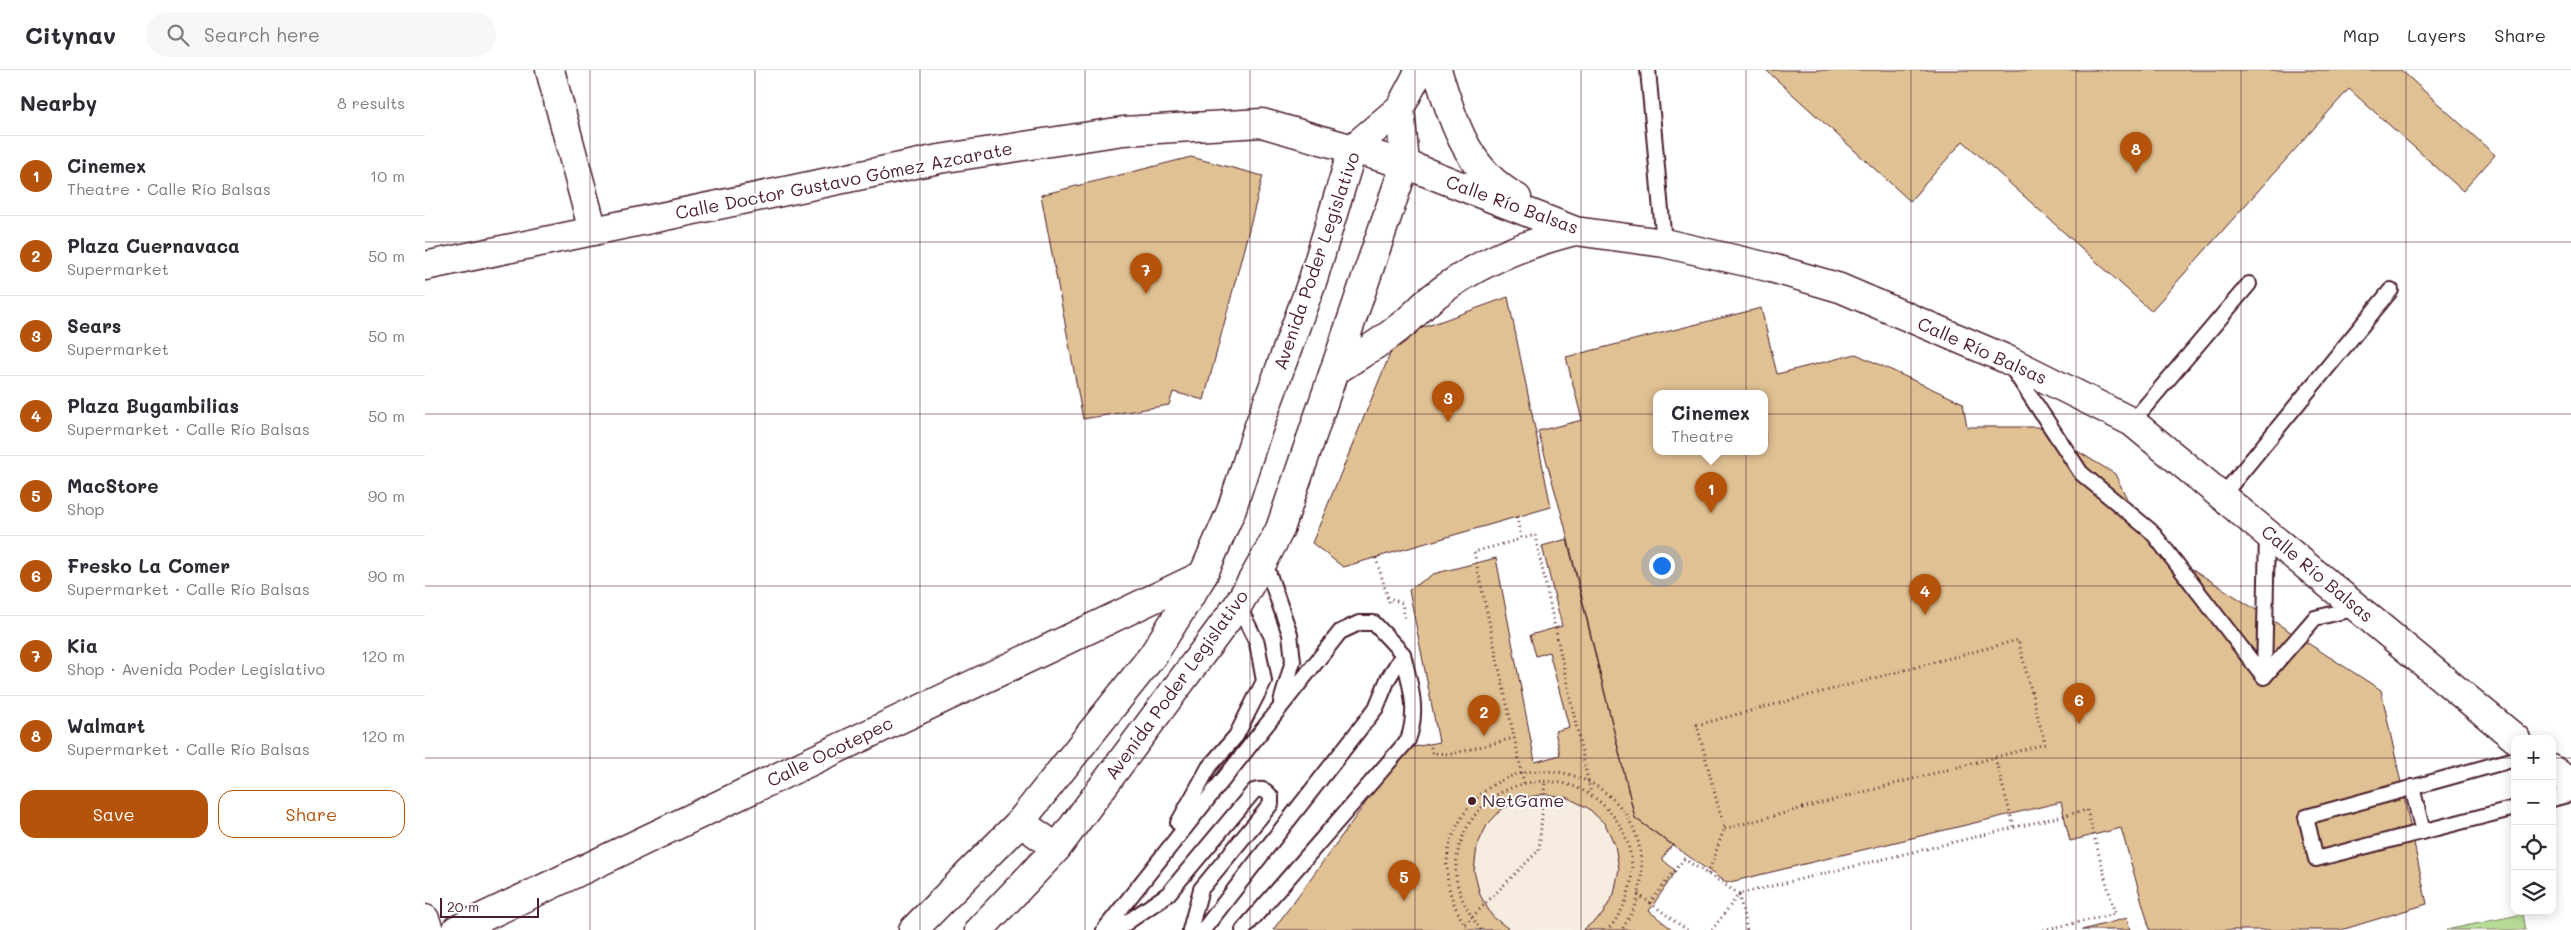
<!DOCTYPE html>
<meta charset="utf-8">
<style>
body{margin:0;font-family:Mali,sans-serif;background:#f7f7f7;color:#2b2b33}
.controls{position:absolute;right:15px;bottom:15px;display:grid;overflow:hidden;border-radius:10px;box-shadow:0 2px 12px #0003}
.controls button{width:45px;height:45px;display:grid;place-items:center;padding:0;border:0;border-bottom:1px solid #e1e1e2;background:#fff;color:#2b2b33;font:25px sans-serif}
.scale{position:absolute;left:15px;bottom:12px;width:99px;box-sizing:border-box;padding-left:5px;border:2px solid #4a1f2b;border-top:0;font-size:14px;line-height:18px;white-space:nowrap;color:#4a1f2b;-webkit-text-stroke:4px #fff;paint-order:stroke}
.you{position:absolute;left:1236px;top:495px;width:18px;height:18px;margin:-12px;border:4px solid #fff;border-radius:50%;background:#1a73e8;box-shadow:0 0 0 8px #1a73e833}
.badge{display:grid;place-items:center;width:32px;height:32px;border-radius:50%;background:#b45309;color:#fff;font-size:16px;font-weight:700}
.pin{position:absolute;translate:-50% -41px;filter:drop-shadow(0 1px 2px #0008)}
.pin::after{content:'';position:absolute;top:26px;width:18px;height:15px;background:inherit;clip-path:polygon(0 0,100% 0,50% 100%)}
.popup{position:absolute;left:1228px;top:320px;width:115px;height:65px;box-sizing:border-box;display:grid;place-content:center;border-radius:10px;background:#fff;filter:drop-shadow(0 1px 4px #0005);font-size:16px;white-space:nowrap;color:#7c7c81}
.popup b{font-size:19px;color:#2b2b33}
.popup::after{content:'';position:absolute;left:50%;top:100%;margin-left:-10px;border:10px solid transparent;border-top-color:#fff}
.list{margin:0;padding:0;list-style:none}
h2{display:flex;justify-content:space-between;align-items:center;height:65px;margin:0;padding:0 20px;font-size:21px}
h2 small{font-size:16px;font-weight:400;color:#7c7c81}
.list li{display:grid;grid-template-columns:32px 1fr auto;gap:15px;align-items:center;box-sizing:border-box;height:80px;padding:0 20px;border-top:1px solid #e1e1e2}
.list b{display:block;font-size:19px;white-space:nowrap}
.list p{margin:0;font-size:16px;white-space:nowrap;color:#7c7c81}
.list em{font-size:16px;font-style:normal;color:#7c7c81}
.actions{display:flex;gap:10px;padding:15px 20px}
.actions a{flex:1;padding:11px 0;border:1px solid #b45309;border-radius:15px;text-align:center;font-size:18px;color:#b45309}
.actions .main{background:#b45309;color:#fff}
.icon{flex:none;width:28px;height:28px;fill:none;stroke:currentColor;stroke-width:2;stroke-linecap:round;stroke-linejoin:round}
.map{position:relative;flex:none;width:2146px;height:860px;overflow:hidden}
header{display:flex;align-items:center;gap:30px;box-sizing:border-box;height:70px;padding:0 25px;background:#fff;border-bottom:1px solid #e1e1e2}
header strong{font-size:24px}
nav{display:flex;gap:28px;margin-inline-start:auto;font-size:18px}
.search{width:350px;height:45px;background:#f7f7f7;display:flex;align-items:center;gap:12px;box-sizing:border-box;padding:0 18px;border-radius:28px;color:#7c7c81;font-size:19px}
main{display:flex}
aside{flex:1;background:#fff}
.map>svg:first-child{display:block}
</style>
<header>
<strong>Citynav</strong>
<div class="search"><svg class="icon" aria-label="search" viewBox="0 0 24 24"><circle cx="10" cy="10" r="6"/><path d="M15 15l6 6"/></svg>Search here</div>
<nav><a>Map</a><a>Layers</a><a>Share</a></nav>
</header>
<main>
<aside>
<h2>Nearby<small>8 results</small></h2>
<ul class="list">
<li><span class="badge">1</span><div><b>Cinemex</b><p>Theatre · Calle Río Balsas</p></div><em>10 m</em></li>
<li><span class="badge">2</span><div><b>Plaza Cuernavaca</b><p>Supermarket</p></div><em>50 m</em></li>
<li><span class="badge">3</span><div><b>Sears</b><p>Supermarket</p></div><em>50 m</em></li>
<li><span class="badge">4</span><div><b>Plaza Bugambilias</b><p>Supermarket · Calle Río Balsas</p></div><em>50 m</em></li>
<li><span class="badge">5</span><div><b>MacStore</b><p>Shop</p></div><em>90 m</em></li>
<li><span class="badge">6</span><div><b>Fresko La Comer</b><p>Supermarket · Calle Río Balsas</p></div><em>90 m</em></li>
<li><span class="badge">7</span><div><b>Kia</b><p>Shop · Avenida Poder Legislativo</p></div><em>120 m</em></li>
<li><span class="badge">8</span><div><b>Walmart</b><p>Supermarket · Calle Río Balsas</p></div><em>120 m</em></li>
</ul>
<div class="actions"><a class="main">Save</a><a>Share</a></div>
</aside>
<div class="map">
<svg width="2146" height="860" viewBox="0 0 2146 860">
<rect width="100%" height="100%" fill="#fff"/>
<filter id="ink" filterUnits="userSpaceOnUse"><feTurbulence type="fractalNoise" baseFrequency=".02" numOctaves="2"/><feDisplacementMap in="SourceGraphic" scale="10" xChannelSelector="R" yChannelSelector="G"/><feConvolveMatrix kernelMatrix="1 2 1 2 8 2 1 2 1" color-interpolation-filters="sRGB"/></filter>
<g filter="url(#ink)">
<path fill="#f6ecdf" d="M1120,724L1143,728L1163,738L1180,754L1190,775L1194,799L1189,824L1177,845L1158,860H1085L1067,846L1055,825L1049,801L1052,776L1062,755L1077,739L1098,728Z"/>
<path fill="#b6db96" stroke="#807d60" d="M2098,844L2101,860H2021Z"/>
<path fill="#e0c193" stroke="#4a1f2b" fill-rule="evenodd" d="M1341,0H1976L2070,85L2038,121L1924,19L1726,241L1538,71L1485,131Z
M766,87L838,106L779,330L748,322L744,335L658,349L616,125Z
M1083,227L1126,437L918,497L887,473L972,267Z
M1336,238L1352,304L1431,284L1538,333L1542,357H1613L1690,404L1722,470L1956,620L2002,834L1916,860H1725L1696,758L1645,771L1636,732L1301,813L1210,748L1139,453L1113,361L1157,350L1141,287ZM1232,324H1340V382H1232Z
M1142,469L1210,748L1247,775L1237,789L1251,801L1224,841L1248,860H1158L1177,845L1189,824L1194,799L1190,775L1180,754L1163,738L1143,728L1120,724L1098,728L1077,739L1062,755L1052,776L1049,801L1055,825L1067,846L1085,860H848L980,679L1014,672L984,520L1008,504L1071,488L1110,692L1135,685L1130,661L1144,657L1124,582L1111,586L1105,565L1137,556L1117,476Z
M1702,848L1705,860H1657Z"/>
<g fill="none" stroke-linecap="round" stroke-linejoin="round">
<g stroke="#4a1f2b" stroke-width="18">
<path id="lane" d="M1223,0L1239,173
M1587,298L1656,403L1727,462L1839,607
M1707,352L1824,214
M1797,426L1966,220
M839,490L865,564L868,591L856,632
M1839,607L1842,463
M1839,607L1890,548L1932,538
M2090,689L1881,747L1891,789L2090,738
M1987,717L1998,762
M2127,729L2146,724
M753,753L784,697L811,666L839,611L832,573L813,535
M679,860L915,562L934,553H949L978,584L963,609L951,638L778,860
M691,860L743,824L829,721C837,718 841,720 846,727V734L776,819L765,860
M818,860L983,670C994,640 985,614 978,584"/>
</g>
<g stroke="#4a1f2b" stroke-width="31">
<path id="street" d="M125,0L168,161
M0,849L4,860
M31,860L778,505"/>
</g>
<g stroke="#4a1f2b" stroke-width="31">
<path id="secondary" d="M1012,0C1029,52 1041,100 1092,128
M0,196L514,89L698,61L837,53L980,94L1150,161L1239,173L1343,197L1415,218L1581,289L1707,352L2091,669
M910,301C932,286 956,273 976,256C987,248 996,237 1007,228C1049,194 1098,174 1150,161
M2127,699L2146,714
M595,752L632,778
M488,860L595,752L728,585L778,505L806,441L831,364L888,209L928,78L975,38L995,0
M554,860L632,778L813,535L839,490L855,459L980,94L975,38"/>
</g>
<path stroke="#4a1f2b" stroke-width="3" stroke-dasharray="1 4" stroke-linecap="butt" d="M1092,447L1096,468
M951,488L965,535
M962,527L977,533L980,549
M1006,677L1007,683L1026,684L1089,668
M1570,688L1589,757
M1099,713L1049,482L1110,465L1166,724
M1283,804L1299,759L1272,655L1593,570L1620,674L1299,759
M1213,824L1262,860
M1225,833L1259,789L1314,824L1287,860
M1040,854L1114,780L1120,711
M1044,860C1025,835 1016,802 1026,771C1069,646 1247,702 1212,830C1210,840 1202,850 1197,860
M1056,860C1045,845 1037,832 1032,813C1029,799 1032,782 1037,769C1057,712 1130,692 1176,733C1193,748 1202,765 1206,787C1210,812 1200,843 1182,860
M1322,860L1314,824L1662,740L1690,844L1618,860"/>
<use href="#lane" stroke="#fff" stroke-width="14"/>
<use href="#street" stroke="#fff" stroke-width="28"/>
<use href="#secondary" stroke="#fff" stroke-width="28"/>
</g>
</g>
<path fill="none" stroke="#4a1f2b" stroke-width="1" stroke-opacity="0.55" d="M165,0V860M330,0V860M495,0V860M660,0V860M825,0V860M990,0V860M1156,0V860M1321,0V860M1486,0V860M1651,0V860M1816,0V860M1981,0V860M0,172H2146M0,344H2146M0,516H2146M0,688H2090M2127,688H2146"/>
<circle fill="#4a1f2b" stroke="#fff" stroke-width="2" cx="1047" cy="731" r="5"/>
<g text-anchor="middle" stroke-width="4" stroke-linejoin="round" paint-order="stroke">
<g font-size="18" fill="#4a1f2b" stroke="#fff">
<text transform="translate(419 111) rotate(-11)" y="6">Calle Doctor Gustavo Gómez Azcarate</text>
<text transform="translate(1087 135) rotate(20)" y="6">Calle Río Balsas</text>
<text transform="translate(892 191) rotate(-71)" y="6">Avenida Poder Legislativo</text>
<text transform="translate(1557 281) rotate(24)" y="6">Calle Río Balsas</text>
<text transform="translate(1892 504) rotate(40)" y="6">Calle Río Balsas</text>
<text transform="translate(752 615) rotate(-54)" y="6">Avenida Poder Legislativo</text>
<text transform="translate(405 682) rotate(-26)" y="6">Calle Ocotepec</text>
</g>
<g font-size="18" fill="#4a1f2b" stroke="#fff" text-anchor="start">
<text x="1057" y="737">NetGame</text>
</g>
</g>
</svg>
<div class="controls">
<button>+</button>
<button>−</button>
<button><svg class="icon" aria-label="locate" viewBox="0 0 24 24"><circle cx="12" cy="12" r="6"/><path d="M12 2v4M12 18v4M2 12h4M18 12h4"/></svg></button>
<button><svg class="icon" aria-label="layers" viewBox="0 0 24 24"><path d="M12 4l9 5-9 5-9-5zM3 14l9 5 9-5"/></svg></button>
</div>
<div class="scale">20 m</div>
<div class="you"></div>
<div class="pin badge" style="left:1286px;top:443px">1</div>
<div class="popup"><b>Cinemex</b>Theatre</div>
<div class="pin badge" style="left:1059px;top:666px">2</div>
<div class="pin badge" style="left:1023px;top:352px">3</div>
<div class="pin badge" style="left:1500px;top:545px">4</div>
<div class="pin badge" style="left:979px;top:831px">5</div>
<div class="pin badge" style="left:1654px;top:654px">6</div>
<div class="pin badge" style="left:721px;top:224px">7</div>
<div class="pin badge" style="left:1711px;top:103px">8</div>
</div>
</main>
